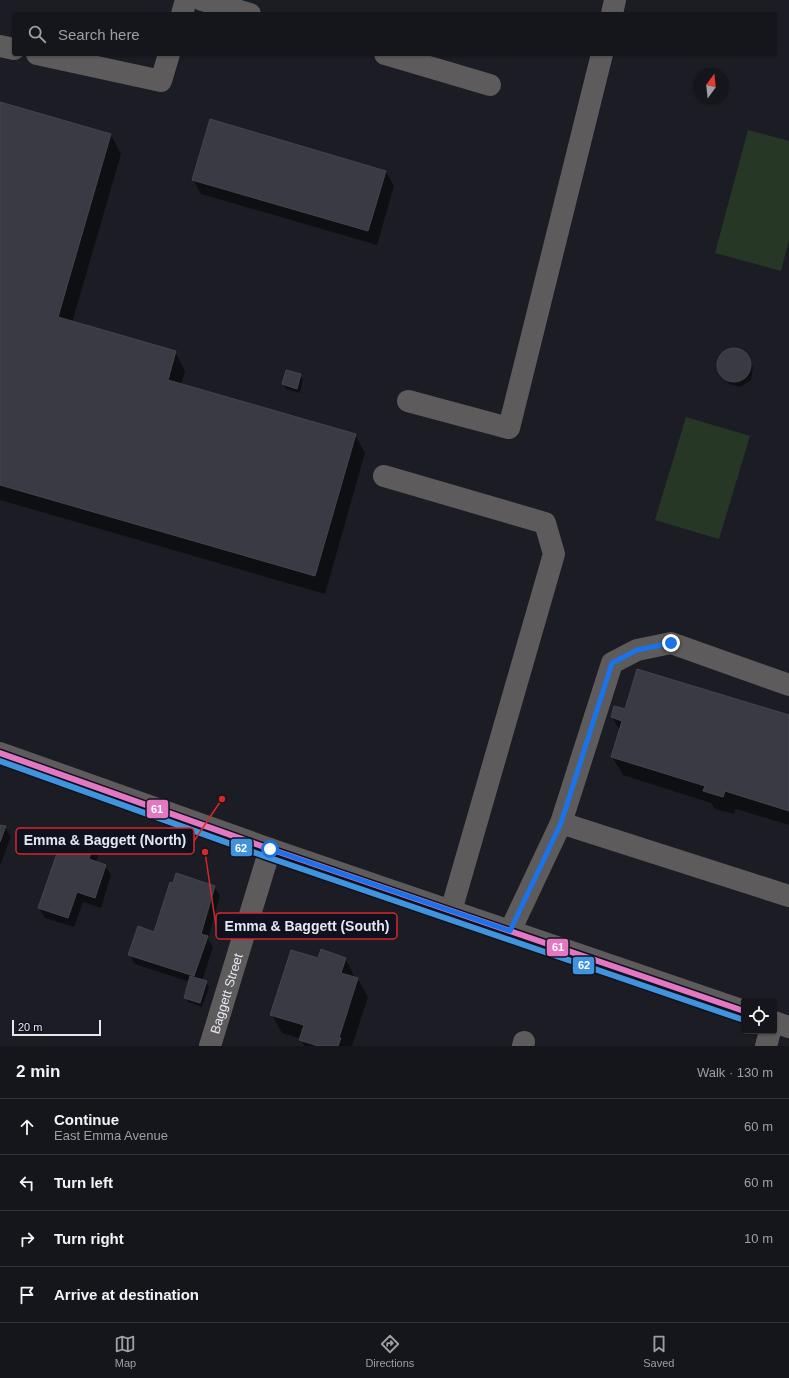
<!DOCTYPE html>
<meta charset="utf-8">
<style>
body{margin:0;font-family:Arial,sans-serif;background:#1e1f24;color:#f1f3f6}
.controls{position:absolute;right:12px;bottom:12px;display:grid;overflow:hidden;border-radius:4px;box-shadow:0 1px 3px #0004}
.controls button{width:36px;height:36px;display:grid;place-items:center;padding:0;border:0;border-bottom:1px solid #34353a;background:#15161b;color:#f1f3f6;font:20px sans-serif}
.compass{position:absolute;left:693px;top:68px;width:36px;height:36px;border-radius:50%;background:#15161b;box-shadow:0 1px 3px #0004;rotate:15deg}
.scale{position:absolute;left:12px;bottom:10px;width:89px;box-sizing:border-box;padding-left:4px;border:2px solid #e5e7f0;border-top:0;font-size:11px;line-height:14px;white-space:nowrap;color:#e5e7f0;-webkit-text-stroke:3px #0f121e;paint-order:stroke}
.stop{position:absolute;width:12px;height:12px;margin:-9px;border:3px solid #1a73e8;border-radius:50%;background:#fff}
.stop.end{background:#1a73e8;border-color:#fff;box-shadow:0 1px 4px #0008}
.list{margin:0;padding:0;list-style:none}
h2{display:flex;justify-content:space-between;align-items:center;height:52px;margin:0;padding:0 16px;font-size:17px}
h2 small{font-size:13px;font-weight:400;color:#9d9fa3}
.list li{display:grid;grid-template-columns:26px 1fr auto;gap:12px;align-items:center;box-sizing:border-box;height:56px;padding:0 16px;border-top:1px solid #34353a}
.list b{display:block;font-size:15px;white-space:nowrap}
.list p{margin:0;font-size:13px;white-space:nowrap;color:#9d9fa3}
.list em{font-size:13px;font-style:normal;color:#9d9fa3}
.icon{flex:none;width:22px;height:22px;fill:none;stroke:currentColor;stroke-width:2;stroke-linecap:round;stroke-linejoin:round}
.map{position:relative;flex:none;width:789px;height:1046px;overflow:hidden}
.search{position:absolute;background:#15161b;box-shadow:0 1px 3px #0004;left:12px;right:12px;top:12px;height:44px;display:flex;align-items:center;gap:10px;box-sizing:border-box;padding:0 14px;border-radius:4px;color:#9d9fa3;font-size:15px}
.sheet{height:276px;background:#15161b}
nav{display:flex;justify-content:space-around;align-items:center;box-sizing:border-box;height:56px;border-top:1px solid #34353a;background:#15161b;font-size:11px;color:#9d9fa3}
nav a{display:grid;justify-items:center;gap:2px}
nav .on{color:#9fa0a9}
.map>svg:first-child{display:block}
</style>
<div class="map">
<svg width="789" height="1046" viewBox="0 0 789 1046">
<rect width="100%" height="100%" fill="#1c1d24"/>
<path fill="#273725" d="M748,130L789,141V240L781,271L715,253Z
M686,417L750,436L719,539L655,520Z"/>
<path fill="#0007" d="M0,104L111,135L121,154L72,323L175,352L185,371L181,385L355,435L365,453L325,594L0,500Z
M386,172L394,186L377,245L201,194L193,179Z
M730,349L744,352L753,367L751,380L740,387L729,384L718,369L720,357Z
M286,371L300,375L303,379L300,393L286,389L283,384Z
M626,710L789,716V825L736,809L734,814L715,809L711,803L623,775L612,757L620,731L612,717Z
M0,821L1,826L5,827L11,837L0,866Z
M93,843L99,853L96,862L105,866L111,875L101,908L83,902L74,927L45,918L39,908Z
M214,886L220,896L208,939L213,947L202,981L206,982L209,987L202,1007L188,1002L185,997L190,982L135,964L130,955Z
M345,958L355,978L358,979L368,997L352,1046H304L301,1039L282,1033L272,1015L319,960Z"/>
<path fill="#393a44" stroke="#44454c" d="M0,102L111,134L58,317L176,351L168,380L356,434L315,576L0,485Z
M210,119L386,171L368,231L192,180Z
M717 365a17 17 0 1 1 34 0a17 17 0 1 1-34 0Z
M286,370L301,374L297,389L282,384Z
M637,669L789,715V811L725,791L723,797L703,791L705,786L611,757L622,721L611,717L614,706L625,709Z
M0,825L6,826L0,842Z
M64,833L94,842L89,859L106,865L95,898L77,892L68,918L38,908Z
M176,873L215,886L201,934L208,936L194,976L128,955L138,926L154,932L170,882L173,883Z
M321,949L346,958L341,973L358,978L339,1038H341L338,1046H318L299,1040L304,1025L270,1015L291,950L318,958Z
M190,976L207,981L200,1003L184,998Z"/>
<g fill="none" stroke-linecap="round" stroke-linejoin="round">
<g stroke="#5d5b5b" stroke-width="22">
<path d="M202,0L250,14"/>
<path d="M182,14L186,0"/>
<path d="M612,14L615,0"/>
<path d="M0,46L14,49"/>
<path d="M37,54L161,81L169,54"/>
<path d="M385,54L490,85"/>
<path d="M408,401L509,428L602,54"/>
<path d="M384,476L545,523L554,554L451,911"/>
<path d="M0,753L270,849L744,1011"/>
<path d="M561,823L789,896"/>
<path d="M510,931L561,823L612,663L637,650L671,643L789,685"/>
<path d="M774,1022L789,1027"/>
<path id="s1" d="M210,1046L270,849"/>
<path d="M523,1046L524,1042"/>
<path d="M766,1046L770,1031"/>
</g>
<g stroke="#0f121e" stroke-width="9">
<path id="bus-1" d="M0,753L270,849L744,1011"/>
</g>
<g stroke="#0f121e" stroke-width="9">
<path id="bus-2" d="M0,761L267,857L741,1019"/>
</g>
<use href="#bus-1" stroke="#e377c2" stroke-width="6"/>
<use href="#bus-2" stroke="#4094de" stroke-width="6"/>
</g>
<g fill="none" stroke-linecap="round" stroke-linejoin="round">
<path stroke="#1a73e8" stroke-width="5" d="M270,849L510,931L561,823L612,663L637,650L671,643"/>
</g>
<g text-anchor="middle" stroke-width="3" stroke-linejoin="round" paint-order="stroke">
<g font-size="13" fill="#e5e7f0" stroke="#0f121e">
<text dy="5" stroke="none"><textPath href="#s1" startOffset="55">Baggett Street</textPath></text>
</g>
</g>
<path fill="none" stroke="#d62828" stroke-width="1.5" d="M222 799L194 841M205 852L216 926"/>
<g fill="#d62828" stroke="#0f121e" stroke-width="1.5">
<circle cx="222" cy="799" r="4"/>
<circle cx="205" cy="852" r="4"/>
</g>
<g fill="#0f121e" stroke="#d62828" stroke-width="1.5">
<rect x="16" y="828" width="178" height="26" rx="4"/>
<rect x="216" y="913" width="181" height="26" rx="4"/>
</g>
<g font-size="14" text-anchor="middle" font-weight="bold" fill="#e5e7f0">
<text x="105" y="845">Emma &amp; Baggett (North)</text>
<text x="307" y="931">Emma &amp; Baggett (South)</text>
</g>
<g stroke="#0f121e" stroke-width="1.5">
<rect x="146" y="799" width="23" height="20" rx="4" fill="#e377c2"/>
<rect x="230" y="838" width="23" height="19" rx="4" fill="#4094de"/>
<rect x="546" y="938" width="23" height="19" rx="4" fill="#e377c2"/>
<rect x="572" y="956" width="23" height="19" rx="4" fill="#4094de"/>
</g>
<g font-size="11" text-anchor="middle" font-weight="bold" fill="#fff">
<text x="157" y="813">61</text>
<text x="241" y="852">62</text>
<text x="558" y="951">61</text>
<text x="584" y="969">62</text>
</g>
</svg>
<div class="controls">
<button><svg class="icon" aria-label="locate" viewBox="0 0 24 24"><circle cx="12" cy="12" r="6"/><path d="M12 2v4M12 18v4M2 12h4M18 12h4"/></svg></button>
</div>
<svg class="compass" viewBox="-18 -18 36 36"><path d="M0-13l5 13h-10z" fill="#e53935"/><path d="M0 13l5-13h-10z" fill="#9d9fa3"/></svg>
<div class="scale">20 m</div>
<div class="stop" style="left:270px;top:849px"></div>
<div class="stop end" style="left:671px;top:643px"></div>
<div class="search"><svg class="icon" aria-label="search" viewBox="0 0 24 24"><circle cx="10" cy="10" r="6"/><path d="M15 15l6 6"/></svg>Search here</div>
</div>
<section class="sheet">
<h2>2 min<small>Walk · 130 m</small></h2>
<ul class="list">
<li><svg class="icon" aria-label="ahead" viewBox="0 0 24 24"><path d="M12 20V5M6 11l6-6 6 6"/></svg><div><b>Continue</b><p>East Emma Avenue</p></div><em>60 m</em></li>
<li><svg class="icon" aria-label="left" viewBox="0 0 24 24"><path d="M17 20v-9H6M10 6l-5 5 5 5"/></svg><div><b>Turn left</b></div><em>60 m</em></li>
<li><svg class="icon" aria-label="right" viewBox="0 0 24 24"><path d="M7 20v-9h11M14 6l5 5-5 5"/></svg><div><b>Turn right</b></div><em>10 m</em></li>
<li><svg class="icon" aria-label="arrive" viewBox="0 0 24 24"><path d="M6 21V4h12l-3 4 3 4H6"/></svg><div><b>Arrive at destination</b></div></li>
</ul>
</section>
<nav>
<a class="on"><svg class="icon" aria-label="map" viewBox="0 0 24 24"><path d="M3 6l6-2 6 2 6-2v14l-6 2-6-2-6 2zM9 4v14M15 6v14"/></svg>Map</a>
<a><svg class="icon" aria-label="directions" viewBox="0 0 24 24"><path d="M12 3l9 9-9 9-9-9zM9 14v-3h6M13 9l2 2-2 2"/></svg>Directions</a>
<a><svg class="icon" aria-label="saved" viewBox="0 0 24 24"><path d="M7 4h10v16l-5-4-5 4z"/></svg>Saved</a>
</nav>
